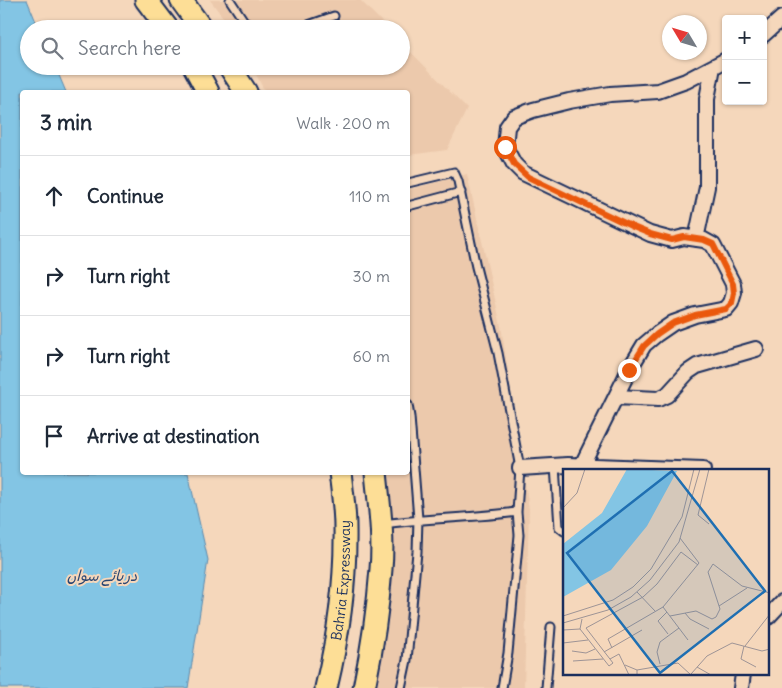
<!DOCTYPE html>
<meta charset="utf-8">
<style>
body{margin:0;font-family:Delius,"Playpen Sans Arabic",sans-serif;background:#f2f2f3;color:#1f2937}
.controls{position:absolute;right:15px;top:15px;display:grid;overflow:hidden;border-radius:5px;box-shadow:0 1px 4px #0004}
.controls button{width:45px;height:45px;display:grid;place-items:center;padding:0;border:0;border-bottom:1px solid #e0e1e3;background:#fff;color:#1f2937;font:25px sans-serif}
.compass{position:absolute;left:662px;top:15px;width:45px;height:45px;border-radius:50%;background:#fff;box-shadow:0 1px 4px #0004;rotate:308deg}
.stop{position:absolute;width:15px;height:15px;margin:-11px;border:4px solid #ea580c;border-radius:50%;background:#fff}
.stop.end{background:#ea580c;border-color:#fff;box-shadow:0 1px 5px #0008}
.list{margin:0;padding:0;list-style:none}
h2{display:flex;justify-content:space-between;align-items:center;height:65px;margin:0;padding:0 20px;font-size:21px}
h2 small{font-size:16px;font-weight:400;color:#747a83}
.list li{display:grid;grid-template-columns:32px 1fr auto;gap:15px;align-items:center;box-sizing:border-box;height:80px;padding:0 20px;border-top:1px solid #e0e1e3}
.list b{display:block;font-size:19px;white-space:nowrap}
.list em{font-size:16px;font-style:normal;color:#747a83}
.icon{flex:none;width:28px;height:28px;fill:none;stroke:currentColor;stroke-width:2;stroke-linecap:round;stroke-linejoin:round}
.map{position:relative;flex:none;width:782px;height:688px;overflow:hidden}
.search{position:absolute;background:#fff;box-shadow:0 1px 4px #0004;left:20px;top:20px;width:390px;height:55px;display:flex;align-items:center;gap:12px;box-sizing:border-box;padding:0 18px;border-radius:28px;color:#747a83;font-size:19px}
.panel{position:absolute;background:#fff;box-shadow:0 1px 4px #0004;left:20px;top:90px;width:390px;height:385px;border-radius:5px}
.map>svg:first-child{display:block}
</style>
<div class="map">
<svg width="782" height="688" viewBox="0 0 782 688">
<rect width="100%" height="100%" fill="#f5d7bb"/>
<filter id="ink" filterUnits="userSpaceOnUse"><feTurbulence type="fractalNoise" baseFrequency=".02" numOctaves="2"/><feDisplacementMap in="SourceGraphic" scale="10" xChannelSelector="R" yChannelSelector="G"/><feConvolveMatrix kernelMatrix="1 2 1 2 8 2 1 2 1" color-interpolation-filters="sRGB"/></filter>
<g filter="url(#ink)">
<path fill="#ecc9ac" d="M210,0H360L389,29H232Z
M401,42L467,109L447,150L408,155V92H265L252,66H401Z
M467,174L501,326L529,509L524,688H374L382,473L408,472V190Z"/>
<path fill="#83c5e4" stroke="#5989ae" d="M0,0H27L39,29H29V66H55L66,92H22V472L188,473L208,560L188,688H0Z"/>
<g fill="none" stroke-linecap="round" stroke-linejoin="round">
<g stroke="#1b2f5e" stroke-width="11">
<path id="service" d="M230,0L244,21L253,29
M297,29L334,16
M408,183L454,172L458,181L476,267L498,353L520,468L517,512L519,535L508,653L502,688
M408,206L461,192
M555,466L559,527L564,531
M383,524C427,518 472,518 517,512
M401,688L407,660L417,552L418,519L410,417L408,405
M546,688L551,627"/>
</g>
<g stroke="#1b2f5e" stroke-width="18">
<path id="minor" d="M763,35L782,18
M696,239L707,187V99L713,67
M616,397L658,399L667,395L688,372L697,366L756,349
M582,465L629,370L644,345L657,334L673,323L695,315L726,309L731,303L734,293L733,284L713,245L704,240L684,237L672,240L650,234L523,173L514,164L505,147L507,127L514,117L533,110L569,101L610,94L658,91L686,81L726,60
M520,468L568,465L703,470
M768,617L782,602
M741,688L743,674"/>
</g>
<g stroke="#1b2f5e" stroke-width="25">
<g id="primary">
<path d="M146,0L168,29"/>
<path d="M181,0L202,29"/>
<path d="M194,66L208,92"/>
<path d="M229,66L246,92"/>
<path id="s1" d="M326,688C339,634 346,582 345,527C345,509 342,490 340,472"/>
<path d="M364,688C372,649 378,609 381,569C384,537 379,504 376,472"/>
</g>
</g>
<use href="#service" stroke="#f5d7bb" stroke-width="7"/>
<use href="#minor" stroke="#f5d7bb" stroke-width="14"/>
<use href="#primary" stroke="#fdde96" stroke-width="21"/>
</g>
</g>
<g fill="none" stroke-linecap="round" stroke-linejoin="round" filter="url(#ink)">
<path stroke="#ea580c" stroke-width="6" d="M505,147L514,164L528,177L633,227L650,234L672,240L684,237L704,240L713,244L733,284L734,293L732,303L726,309L695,315L673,323L657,334L644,346L629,370"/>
</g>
<g text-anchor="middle" stroke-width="4" stroke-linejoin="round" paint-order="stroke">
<g font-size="14" fill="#1b2f5e" stroke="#f5d7bb">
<text dy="5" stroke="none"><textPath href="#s1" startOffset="109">Bahria Expressway</textPath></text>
</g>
<g font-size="15" font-style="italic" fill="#2b4672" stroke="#f5d7bb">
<text x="102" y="581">دریائے سواں</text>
</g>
</g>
<g transform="translate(563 469)">
<rect width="206" height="206" fill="#f5d7bb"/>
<path d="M64,0L114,2L84,57L48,101L0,128V75L39,44Z" fill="#83c5e4"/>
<path fill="none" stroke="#9e9496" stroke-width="1" d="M146,0L135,46L146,55M0,39L14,24L22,0M74,123L92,142M156,137L184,119M100,138L125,171M104,143L95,152L105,165M122,144L127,150L146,160M0,147L50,131L70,118L88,100L119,48L131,0M107,147L133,142L149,150L153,148L157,140L145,103L150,95L179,117L207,124M19,150L17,160L46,197L50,194L23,159L80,128L94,115L118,83L135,96M0,154L45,141L68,128L87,111L116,73L137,0M0,161L17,160M0,174L25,171M181,177L178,190L193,198M182,177L207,145M49,179L45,170L100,138L136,94L117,69M9,182L23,184L32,180M41,183L79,161M47,190L56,185L66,206M10,192L40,190M97,195L94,183L97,173L116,159M62,196L74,201V206M134,198L148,206M74,201L115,194L128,206M128,205L144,187L169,174L199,182L207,180"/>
<path fill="#1f6fb2" fill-opacity="0.15" stroke="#1f6fb2" stroke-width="2.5" d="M109,2L202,122L97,204L4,84Z"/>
<rect width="206" height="206" fill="none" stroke="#1b2f5e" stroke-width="2.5"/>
</g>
</svg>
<div class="controls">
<button>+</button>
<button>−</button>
</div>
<svg class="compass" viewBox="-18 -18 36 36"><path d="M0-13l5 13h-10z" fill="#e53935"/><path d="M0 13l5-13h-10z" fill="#747a83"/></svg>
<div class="stop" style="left:505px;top:147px"></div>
<div class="stop end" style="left:629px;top:370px"></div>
<div class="search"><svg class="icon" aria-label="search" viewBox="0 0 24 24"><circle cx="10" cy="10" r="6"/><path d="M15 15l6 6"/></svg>Search here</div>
<section class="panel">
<h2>3 min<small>Walk · 200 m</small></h2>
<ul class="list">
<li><svg class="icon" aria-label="ahead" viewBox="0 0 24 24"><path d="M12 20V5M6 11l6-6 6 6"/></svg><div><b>Continue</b></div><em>110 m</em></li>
<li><svg class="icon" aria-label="right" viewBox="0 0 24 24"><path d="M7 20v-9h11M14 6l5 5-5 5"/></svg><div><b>Turn right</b></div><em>30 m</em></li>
<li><svg class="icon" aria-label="right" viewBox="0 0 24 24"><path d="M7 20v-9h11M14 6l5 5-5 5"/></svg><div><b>Turn right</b></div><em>60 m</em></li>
<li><svg class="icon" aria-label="arrive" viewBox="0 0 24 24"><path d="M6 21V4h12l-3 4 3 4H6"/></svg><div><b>Arrive at destination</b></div></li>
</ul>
</section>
</div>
